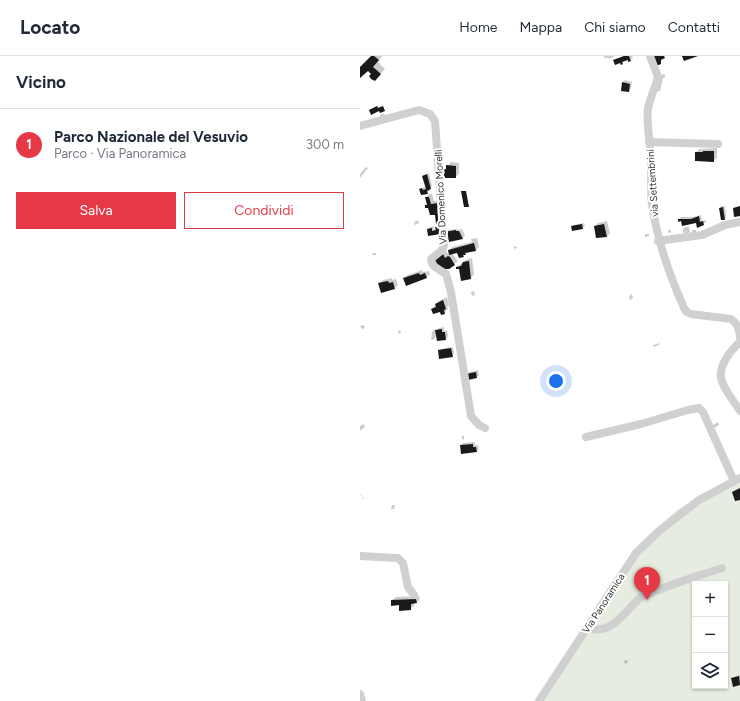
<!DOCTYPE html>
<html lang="it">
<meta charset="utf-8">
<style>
body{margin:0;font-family:Figtree,sans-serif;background:#f6f6f7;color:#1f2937}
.controls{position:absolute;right:12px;bottom:12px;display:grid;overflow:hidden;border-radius:0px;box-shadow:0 1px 3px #0004}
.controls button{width:36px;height:36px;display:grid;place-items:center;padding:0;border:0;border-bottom:1px solid #e0e1e3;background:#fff;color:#1f2937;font:20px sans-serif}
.you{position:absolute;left:196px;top:325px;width:14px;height:14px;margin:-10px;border:3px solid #fff;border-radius:50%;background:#1a73e8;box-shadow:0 0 0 6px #1a73e833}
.badge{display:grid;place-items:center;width:26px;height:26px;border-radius:50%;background:#e63946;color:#fff;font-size:13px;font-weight:700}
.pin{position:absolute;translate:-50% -33px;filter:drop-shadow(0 1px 2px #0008)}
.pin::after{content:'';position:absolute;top:21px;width:14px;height:12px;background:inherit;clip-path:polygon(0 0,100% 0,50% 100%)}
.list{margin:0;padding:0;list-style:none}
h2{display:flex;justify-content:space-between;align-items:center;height:52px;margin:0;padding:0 16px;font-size:17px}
h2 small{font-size:13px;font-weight:400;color:#747a83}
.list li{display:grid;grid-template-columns:26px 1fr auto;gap:12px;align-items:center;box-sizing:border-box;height:72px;padding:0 16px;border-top:1px solid #e0e1e3}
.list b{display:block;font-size:15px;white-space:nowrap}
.list p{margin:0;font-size:13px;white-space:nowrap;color:#747a83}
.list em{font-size:13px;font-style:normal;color:#747a83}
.actions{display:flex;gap:8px;padding:12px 16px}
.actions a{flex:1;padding:9px 0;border:1px solid #e63946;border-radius:0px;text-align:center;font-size:14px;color:#e63946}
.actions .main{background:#e63946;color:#fff}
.icon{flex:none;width:22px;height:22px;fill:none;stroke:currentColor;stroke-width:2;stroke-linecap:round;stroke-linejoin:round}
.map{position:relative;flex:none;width:380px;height:645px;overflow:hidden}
header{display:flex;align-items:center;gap:24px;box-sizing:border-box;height:56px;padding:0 20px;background:#fff;border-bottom:1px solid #e0e1e3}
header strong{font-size:19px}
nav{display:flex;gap:22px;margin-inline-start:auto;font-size:14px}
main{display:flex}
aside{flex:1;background:#fff}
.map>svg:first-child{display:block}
</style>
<header>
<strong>Locato</strong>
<nav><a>Home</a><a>Mappa</a><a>Chi siamo</a><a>Contatti</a></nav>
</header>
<main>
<aside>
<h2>Vicino<small></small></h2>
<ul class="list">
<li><span class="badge">1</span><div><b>Parco Nazionale del Vesuvio</b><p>Parco · Via Panoramica</p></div><em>300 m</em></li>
</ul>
<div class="actions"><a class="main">Salva</a><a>Condividi</a></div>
</aside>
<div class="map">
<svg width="380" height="645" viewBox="0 0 380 645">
<rect width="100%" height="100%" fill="#fff"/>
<path fill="#e6ecdf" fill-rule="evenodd" d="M380,418V645H176L250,528L283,485L318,453ZM335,528H365V630H335Z"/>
<path fill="#0003" d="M12,0H22L18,6L25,13L15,24L13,18L8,14L0,21V11Z
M244,0H255L249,3L248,1L245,3Z
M263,0H272L273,2L269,4L268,3L262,7L254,5Z
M305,18V21L303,22L300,35L296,36L301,19Z
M265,24L272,26L271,32L269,35L262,34L263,26Z
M24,57L25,60L20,62V59Z
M357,92V102L353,105L336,97L339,93Z
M91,106L99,107V117L96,121L85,114Z
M6,111L8,112L0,122V118Z
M69,117L72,130L67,137L61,133L66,130L63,120Z
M69,138H72L74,145L81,144L76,158L66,150L68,148L66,142Z
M362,150H365L366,161L364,163L360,152Z
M341,159L342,165L345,164L346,166L338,171L337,166L319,163L321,161H333Z
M58,164L59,167L55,169L54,166Z
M247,165L250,177L247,180L235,170L238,167Z
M224,167L225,170L222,172L212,171L214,169Z
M74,170V173H77L79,170L83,175L69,179L68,173L70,171Z
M325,171H329L330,176L324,179L323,174Z
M98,173V174L102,173L105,180L103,182L90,185V183L87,185L85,177L87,174Z
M308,174H311V176L308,177Z
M332,174H336V176L332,177Z
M285,178H289V180L285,181Z
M117,182L119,191L116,194L107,197L103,200L98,196L92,197L98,205L94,208H78L85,194L90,200L89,195L92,191L112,186L111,183Z
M156,190L157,192L154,193V191Z
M13,197H16V199H12Z
M112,202L114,218L111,222L99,212L97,211L107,203Z
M62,214L63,216L69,215L70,218L67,221L44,222L48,219Z
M32,222V224L36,223L38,229L35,232L19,228L23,224Z
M114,235L115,239L112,240L111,236Z
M272,238L273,242L270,244L269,240Z
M87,241L89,249L87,251L88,253L84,257L81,254L72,253L79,245Z
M4,269L5,272L2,273L0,270Z
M84,271V275L87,274L88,280L86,283L77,277L75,282L73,284H71L72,276L74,273H75V275L79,272Z
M40,274L41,277L39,278L38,275Z
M300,287L299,289L293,291V289Z
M93,291L94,298L92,300L79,295L81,293Z
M118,314L119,319L117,321L108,318L110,316Z
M358,366L359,369L354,372L353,369Z
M4,368L5,371L0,375V370Z
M102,380H104V383L102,384Z
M115,386V389H118L119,392L117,395L101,390L103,387Z
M32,449H35L34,453H31Z
M59,540L60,543L56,547H54V550L50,553L32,544L36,541Z
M267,604L268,606L265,608L264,605Z
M380,619V628L374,629L372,623L374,621Z"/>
<path fill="#1a1a1a" d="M11,0H14L19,4L13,11L21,18L15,25L11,23L9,20L11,18L8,15L0,22V11Z
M264,0H269L271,5L268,6V4L262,6L263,8L261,9L260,7L255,9L253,4Z
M292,0H304L305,2L301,4V8L296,10Z
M322,0H338L324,5Z
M262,26L270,28L269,36L261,35Z
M17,50L18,52L23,50L25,55L20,57L19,55L11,59L9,54Z
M343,95H354V106L335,105V96H343Z
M86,109L96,110V122H84V113H86Z
M67,118L71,133L67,135L68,138L61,139L59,133L62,132L63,134L66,133L62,120Z
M101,135H106L109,151H104Z
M65,141H69L71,148L78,147L79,168H76L75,159H70L68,152H65V149H67Z
M380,150V160L374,161L373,152Z
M363,151L365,164H361L359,152Z
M339,160L340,166L343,165L344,169L337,172L336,167L322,170L321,165L318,166V163H331Z
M222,168L223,173L212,175L211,170Z
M244,168L247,181L236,182L234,170Z
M75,171H80L81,178L68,180L67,173L72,172V175L76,174Z
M96,174V175H99L103,183L89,186L88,180H87L84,176Z
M114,187L116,195L105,197L106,199H103L104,201L99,202L97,197L89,199L88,194Z
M82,196L85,202L88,200L90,201L95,209L89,213H83L71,204Z
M109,205L111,223L101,225L99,213H96V211L101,210L103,206Z
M59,217L60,219L65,217L67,222L46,230L43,222Z
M28,225L29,227L33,226L35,233L21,237L18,227Z
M83,244L86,253L84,254L85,258L81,259L80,256L73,258L71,253L76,251L75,248Z
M82,273V276H85L86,284L77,285L75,274Z
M91,292L93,301L79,303L78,294Z
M116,316L117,322L108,324L106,318Z
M113,388V391H116L117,396L101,398L100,389Z
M380,432V444L375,445L372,436Z
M56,543L57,547L51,548V554L39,555V549L31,550V544Z
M379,620L380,629L373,631L371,622Z"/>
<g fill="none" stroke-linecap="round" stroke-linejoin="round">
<path stroke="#cdcdcd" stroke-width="1" stroke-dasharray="2 2" stroke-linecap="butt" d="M0,438L4,443"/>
<path stroke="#d0d0d0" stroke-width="8" d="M290,0L298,21C295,32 290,42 288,53C286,69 290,84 291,99C292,115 290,131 292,148C297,185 309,218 324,252L327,256L331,258L371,263C378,268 379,273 380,281
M0,70L59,54L70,58L75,65L84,190L81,195L71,203C72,212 79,213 86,218L91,236L111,360L119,369L125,372
M289,86L358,88
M298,185L342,179L365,169L380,166
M380,286C371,294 359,309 361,322C363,333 374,345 380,355
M226,381L281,368L328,354L339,352L343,356L374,425
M0,500L38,502L43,507L48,531L54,539
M227,572C252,580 264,556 280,542C284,539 290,538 294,536C316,526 339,520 362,512
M0,638L2,645
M179,645L276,497L299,475L339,444L380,422"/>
</g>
<g text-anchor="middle" stroke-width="4" stroke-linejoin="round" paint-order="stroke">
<g font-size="10" fill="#333" stroke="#fff">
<text transform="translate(292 127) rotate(-94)" y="4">via Settembrini</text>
<text transform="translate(80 141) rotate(-93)" y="4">Via Domenico Morelli</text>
<text transform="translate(243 547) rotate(-57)" y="4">Via Panoramica</text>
</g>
</g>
</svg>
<div class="controls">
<button>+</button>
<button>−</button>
<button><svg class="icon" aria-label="layers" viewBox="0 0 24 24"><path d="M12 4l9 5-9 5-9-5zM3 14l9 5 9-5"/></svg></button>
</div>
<div class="you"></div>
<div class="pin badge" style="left:287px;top:544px">1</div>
</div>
</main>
